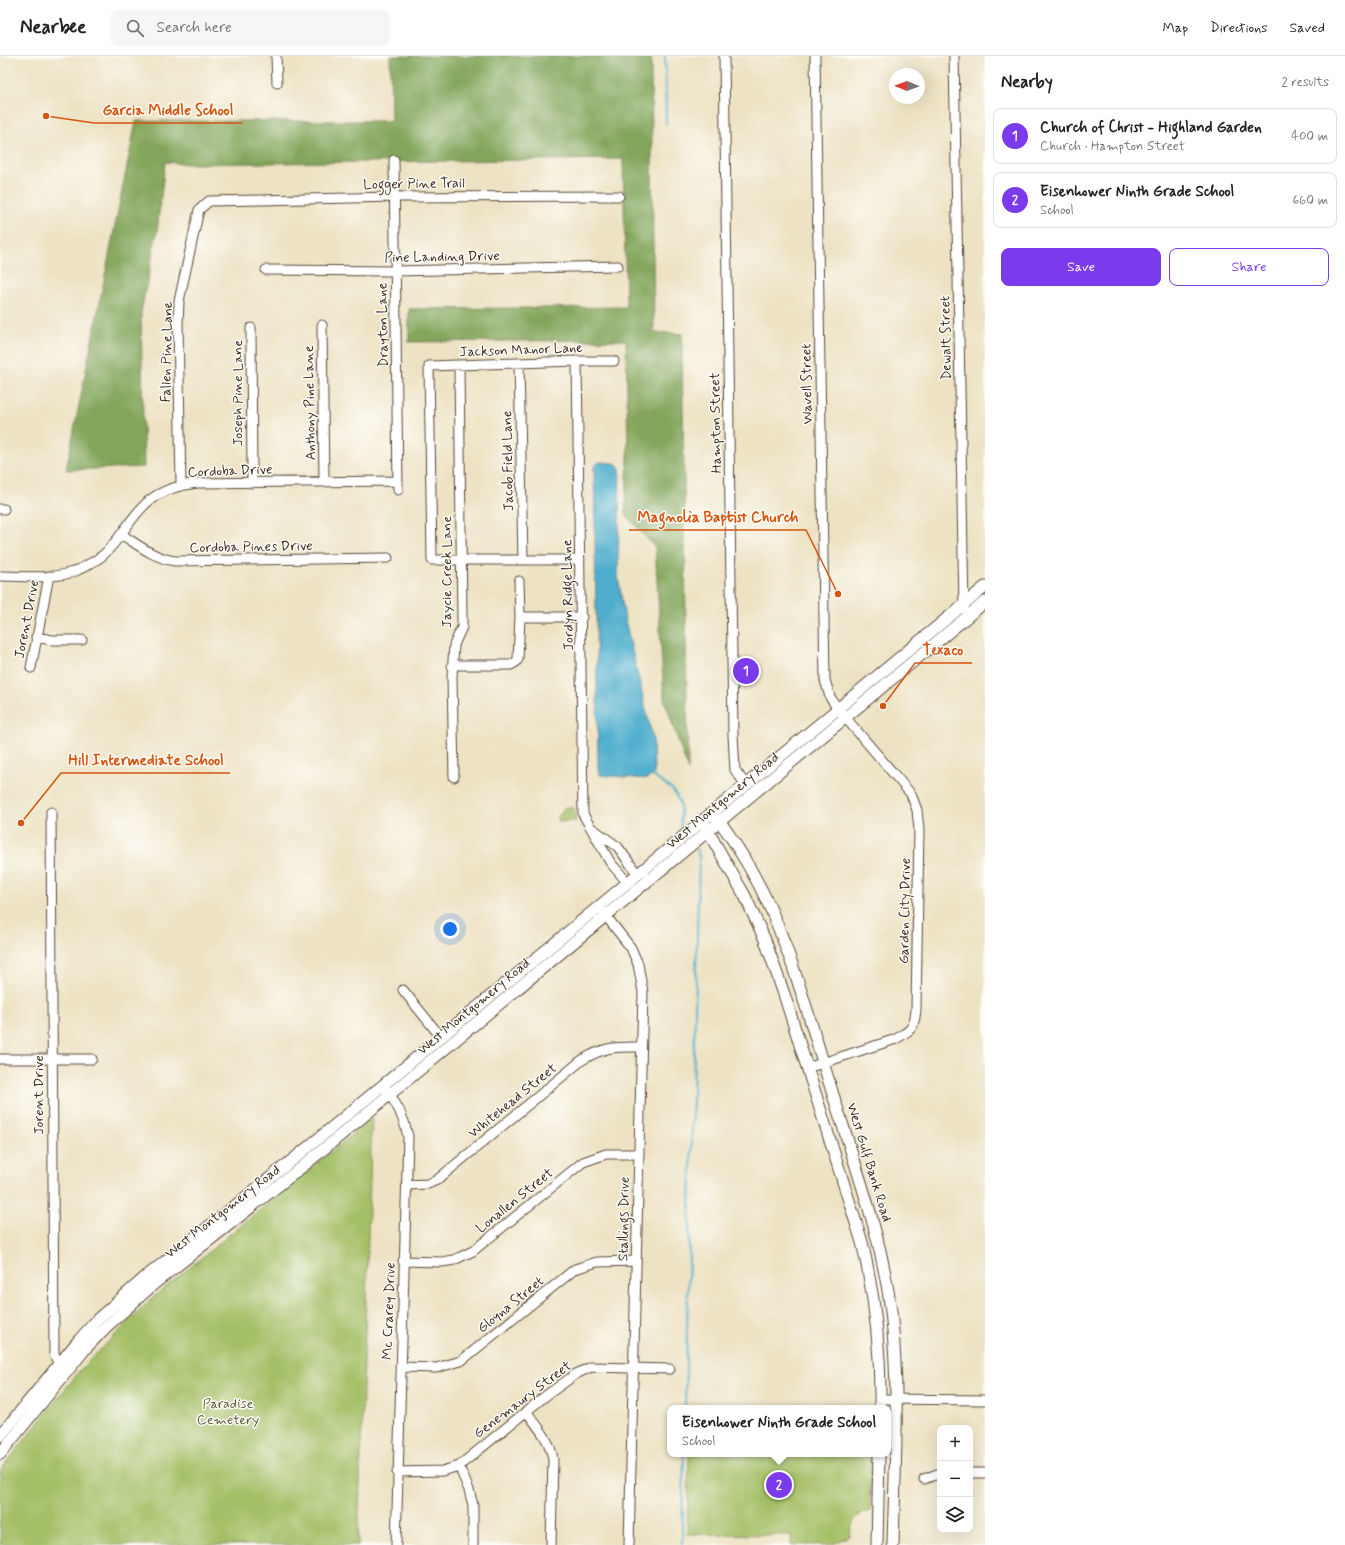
<!DOCTYPE html>
<meta charset="utf-8">
<style>
body{margin:0;font-family:Mynerve,sans-serif;background:#f6f6f6;color:#222}
.controls{position:absolute;right:12px;bottom:12px;display:grid;overflow:hidden;border-radius:8px;box-shadow:0 4px 16px #0002}
.controls button{width:36px;height:36px;display:grid;place-items:center;padding:0;border:0;border-bottom:1px solid #e0e0e0;background:#fff;color:#222;font:20px sans-serif}
.compass{position:absolute;left:889px;top:12px;width:36px;height:36px;border-radius:50%;background:#fff;box-shadow:0 4px 16px #0002;rotate:271deg}
.you{position:absolute;left:450px;top:873px;width:14px;height:14px;margin:-10px;border:3px solid #fff;border-radius:50%;background:#1a73e8;box-shadow:0 0 0 6px #1a73e833}
.badge{display:grid;place-items:center;width:26px;height:26px;border-radius:50%;background:#7c3aed;color:#fff;font-size:13px;font-weight:700}
.pin{position:absolute;translate:-50% -50%;border:2px solid #fff;box-shadow:0 1px 4px #0006}
.popup{position:absolute;left:667px;top:1349px;width:224px;height:52px;box-sizing:border-box;display:grid;place-content:center;border-radius:8px;background:#fff;filter:drop-shadow(0 1px 3px #0005);font-size:13px;white-space:nowrap;color:#767676}
.popup b{font-size:15px;color:#222}
.popup::after{content:'';position:absolute;left:50%;top:100%;margin-left:-8px;border:8px solid transparent;border-top-color:#fff}
.list{margin:0;padding:0;list-style:none}
h2{display:flex;justify-content:space-between;align-items:center;height:52px;margin:0;padding:0 16px;font-size:17px}
h2 small{font-size:13px;font-weight:400;color:#767676}
.list li{display:grid;grid-template-columns:26px 1fr auto;gap:12px;align-items:center;box-sizing:border-box;height:56px;margin:0 8px 8px;padding:0 8px;border:1px solid #e0e0e0;border-radius:8px}
.list b{display:block;font-size:15px;white-space:nowrap}
.list p{margin:0;font-size:13px;white-space:nowrap;color:#767676}
.list em{font-size:13px;font-style:normal;color:#767676}
.actions{display:flex;gap:8px;padding:12px 16px}
.actions a{flex:1;padding:9px 0;border:1px solid #7c3aed;border-radius:8px;text-align:center;font-size:14px;color:#7c3aed}
.actions .main{background:#7c3aed;color:#fff}
.icon{flex:none;width:22px;height:22px;fill:none;stroke:currentColor;stroke-width:2;stroke-linecap:round;stroke-linejoin:round}
.map{position:relative;flex:none;width:985px;height:1489px;overflow:hidden}
header{display:flex;align-items:center;gap:24px;box-sizing:border-box;height:56px;padding:0 20px;background:#fff;border-bottom:1px solid #e0e0e0}
header strong{font-size:19px}
nav{display:flex;gap:22px;margin-inline-start:auto;font-size:14px}
.search{width:280px;height:36px;background:#f6f6f6;display:flex;align-items:center;gap:10px;box-sizing:border-box;padding:0 14px;border-radius:8px;color:#767676;font-size:15px}
main{display:flex}
aside{flex:1;background:#fff}
.map>svg:first-child{display:block}
</style>
<header>
<strong>Nearbee</strong>
<div class="search"><svg class="icon" aria-label="search" viewBox="0 0 24 24"><circle cx="10" cy="10" r="6"/><path d="M15 15l6 6"/></svg>Search here</div>
<nav><a>Map</a><a>Directions</a><a>Saved</a></nav>
</header>
<main>
<div class="map">
<svg width="985" height="1489" viewBox="0 0 985 1489">
<rect width="100%" height="100%" fill="#fdfcf7"/>
<filter id="ink" filterUnits="userSpaceOnUse"><feTurbulence type="fractalNoise" baseFrequency=".025" numOctaves="2"/><feDisplacementMap in="SourceGraphic" scale="8" xChannelSelector="R" yChannelSelector="G"/><feConvolveMatrix kernelMatrix="1 2 1 2 8 2 1 2 1" color-interpolation-filters="sRGB"/></filter>
<filter id="wash" filterUnits="userSpaceOnUse"><feTurbulence type="fractalNoise" baseFrequency=".012" numOctaves="4" result="noise"/><feDisplacementMap in="SourceGraphic" scale="16" xChannelSelector="R" yChannelSelector="G"/><feGaussianBlur stdDeviation="0.9" result="paint"/><feColorMatrix in="noise" values="0 0 0 0 0 0 0 0 0 0 0 0 0 0 0 0 0 1.4 0 .05"/><feComposite in="paint" operator="in"/></filter>
<g filter="url(#wash)">
<rect width="100%" height="100%" fill="#ede2c3"/>
<path fill="#a4bf66" stroke="#707442" d="M572,751L575,754L576,765L559,766L558,761L564,752Z
M372,1062L358,1489H0V1415L81,1313L150,1244Z
M689,1398H871L870,1455C853,1460 853,1464 850,1480L831,1489H791V1479L687,1478Z"/>
<path fill="#83a65b" stroke="#5f683c" d="M390,0H651L654,276L682,278L688,714L664,643L655,491L625,458L628,403L626,284L409,286V253L626,251L623,103L187,108L165,106L157,176L141,256L144,411L66,414L136,65H391Z"/>
<path fill="#50aece" stroke="#466c76" d="M600,406L615,407L620,412L618,519L625,564L653,684L654,718L647,723L600,719L598,712L594,410Z"/>
<g fill="none" stroke-linecap="round" stroke-linejoin="round">
<path stroke="#50aece" stroke-width="2" d="M665,0L666,68
M651,719L673,734L680,747L681,773
M685,1352L699,801L697,794
M682,1489L684,1398"/>
</g>
</g>
<g filter="url(#ink)">
<g fill="none" stroke-linecap="round" stroke-linejoin="round">
<g stroke="#564637" stroke-width="11">
<path id="minor" d="M276,0L277,27
M724,0L733,679L735,714L746,729
M954,0L964,553
M394,104L398,434
M266,214L396,215L618,210
M322,269L324,426
M251,272L252,427
M577,305L583,758L610,806L628,827
M519,307L523,504
M181,429L178,268L179,245L199,154L209,145L395,141L619,140
M0,453H4
M121,478C138,489 154,502 175,505L388,502
M580,504H432L429,310L577,305H614
M0,520C25,520 55,524 78,514C86,510 95,505 102,500C121,484 130,460 150,444C164,433 180,429 198,427L398,425
M520,561H582
M36,581L52,584H82
M452,609H511L516,606L518,603L520,561L519,525
M31,612L49,520
M454,721L452,621L454,589L462,571V560L459,309
M51,756L54,1298L61,1313
M593,773L618,791L638,819
M599,851L631,892L638,908L643,936L629,1489
M403,934L441,981
M0,1003H92
M807,1012L896,983C912,973 914,973 916,954L919,774L917,754L911,738L838,653L830,641L825,624L815,0
M386,1034C398,1048 404,1062 408,1080L396,1489
M407,1129L428,1128L437,1124L582,1004C606,990 614,991 641,991
M403,1205L442,1206L454,1204L473,1195L583,1106L606,1098H639
M400,1311L436,1312L461,1305L575,1213L597,1206L636,1205
M880,1343L985,1344
M526,1355C538,1371 550,1384 553,1403L551,1489
M459,1410L469,1434L473,1449V1489
M397,1416L442,1415L459,1410L544,1341L576,1318L591,1311L670,1313
M970,1417H985
M924,1423L940,1417"/>
</g>
<g stroke="#564637" stroke-width="13">
<path id="major" d="M716,760C738,790 757,822 772,856C798,917 815,982 835,1045C857,1114 882,1183 891,1255C900,1333 895,1412 893,1489
M705,770L745,840L765,884L784,938L862,1186C875,1241 881,1296 880,1352
M0,1380L79,1284L98,1263L148,1219L295,1102L985,531
M0,1398L86,1292L106,1271L155,1227L302,1111L985,546
M877,1489L879,1398"/>
</g>
<use href="#minor" stroke="#fff" stroke-width="9"/>
<use href="#major" stroke="#fff" stroke-width="11"/>
</g>
</g>
<g text-anchor="middle" stroke-width="3" stroke-linejoin="round" paint-order="stroke">
<g font-size="14" fill="#3b2a1e" stroke="#fdfcf7">
<text transform="translate(414 127) rotate(-1)" y="5">Logger Pine Trail</text>
<text transform="translate(442 200) rotate(-1)" y="5">Pine Landing Drive</text>
<text transform="translate(382 269) rotate(-91)" y="5">Drayton Lane</text>
<text transform="translate(945 282) rotate(-91)" y="5">Dewalt Street</text>
<text transform="translate(521 293) rotate(-2)" y="5">Jackson Manor Lane</text>
<text transform="translate(166 296) rotate(-89)" y="5">Fallen Pine Lane</text>
<text transform="translate(806 328) rotate(-91)" y="5">Wavell Street</text>
<text transform="translate(237 337) rotate(-90)" y="5">Joseph Pine Lane</text>
<text transform="translate(309 347) rotate(-91)" y="5">Anthony Pine Lane</text>
<text transform="translate(715 367) rotate(-91)" y="5">Hampton Street</text>
<text transform="translate(507 405) rotate(-91)" y="5">Jacob Field Lane</text>
<text transform="translate(230 414) rotate(-2)" y="5">Cordoba Drive</text>
<text transform="translate(251 490) rotate(-1)" y="5">Cordoba Pines Drive</text>
<text transform="translate(446 516) rotate(-90)" y="5">Jaycie Creek Lane</text>
<text transform="translate(567 539) rotate(-91)" y="5">Jordyn Ridge Lane</text>
<text transform="translate(26 563) rotate(-79)" y="5">Jorent Drive</text>
<text transform="translate(722 744) rotate(-40)" y="5">West Montgomery Road</text>
<text transform="translate(904 855) rotate(-89)" y="5">Garden City Drive</text>
<text transform="translate(473 950) rotate(-40)" y="5">West Montgomery Road</text>
<text transform="translate(38 1039) rotate(-90)" y="5">Jorent Drive</text>
<text transform="translate(512 1044) rotate(-39)" y="5">Whitehead Street</text>
<text transform="translate(870 1106) rotate(73)" y="5">West Gulf Bank Road</text>
<text transform="translate(514 1144) rotate(-39)" y="5">Lonallen Street</text>
<text transform="translate(222 1155) rotate(-38)" y="5">West Montgomery Road</text>
<text transform="translate(623 1163) rotate(-89)" y="5">Stallings Drive</text>
<text transform="translate(510 1248) rotate(-39)" y="5">Gloyna Street</text>
<text transform="translate(388 1255) rotate(-88)" y="5">Mc Crarey Drive</text>
<text transform="translate(522 1343) rotate(-37)" y="5">Genemaury Street</text>
</g>
<g font-size="14" fill="#5a5734" stroke="#fdfcf7">
<text x="228" y="1352">Paradise<tspan x="228" dy="16">Cemetery</tspan></text>
</g>
</g>
<path fill="none" stroke="#d7540e" stroke-width="1.5" d="M46 60L94 67H242M838 538L806 474H629M883 650L915 607H972M21 767L61 717H230"/>
<g fill="#d7540e" stroke="#fdfcf7" stroke-width="1.5">
<circle cx="46" cy="60" r="4"/>
<circle cx="838" cy="538" r="4"/>
<circle cx="883" cy="650" r="4"/>
<circle cx="21" cy="767" r="4"/>
</g>
<g font-size="15" text-anchor="middle" font-weight="bold" fill="#d7540e" stroke="#fdfcf7" stroke-width="3" stroke-linejoin="round" paint-order="stroke">
<text x="168" y="59">Garcia Middle School</text>
<text x="718" y="466">Magnolia Baptist Church</text>
<text x="943" y="599">Texaco</text>
<text x="146" y="709">Hill Intermediate School</text>
</g>
</svg>
<div class="controls">
<button>+</button>
<button>−</button>
<button><svg class="icon" aria-label="layers" viewBox="0 0 24 24"><path d="M12 4l9 5-9 5-9-5zM3 14l9 5 9-5"/></svg></button>
</div>
<svg class="compass" viewBox="-18 -18 36 36"><path d="M0-13l5 13h-10z" fill="#e53935"/><path d="M0 13l5-13h-10z" fill="#767676"/></svg>
<div class="you"></div>
<div class="pin badge" style="left:746px;top:615px">1</div>
<div class="pin badge" style="left:779px;top:1429px">2</div>
<div class="popup"><b>Eisenhower Ninth Grade School</b>School</div>
</div>
<aside>
<h2>Nearby<small>2 results</small></h2>
<ul class="list">
<li><span class="badge">1</span><div><b>Church of Christ - Highland Garden</b><p>Church · Hampton Street</p></div><em>400 m</em></li>
<li><span class="badge">2</span><div><b>Eisenhower Ninth Grade School</b><p>School</p></div><em>660 m</em></li>
</ul>
<div class="actions"><a class="main">Save</a><a>Share</a></div>
</aside>
</main>
